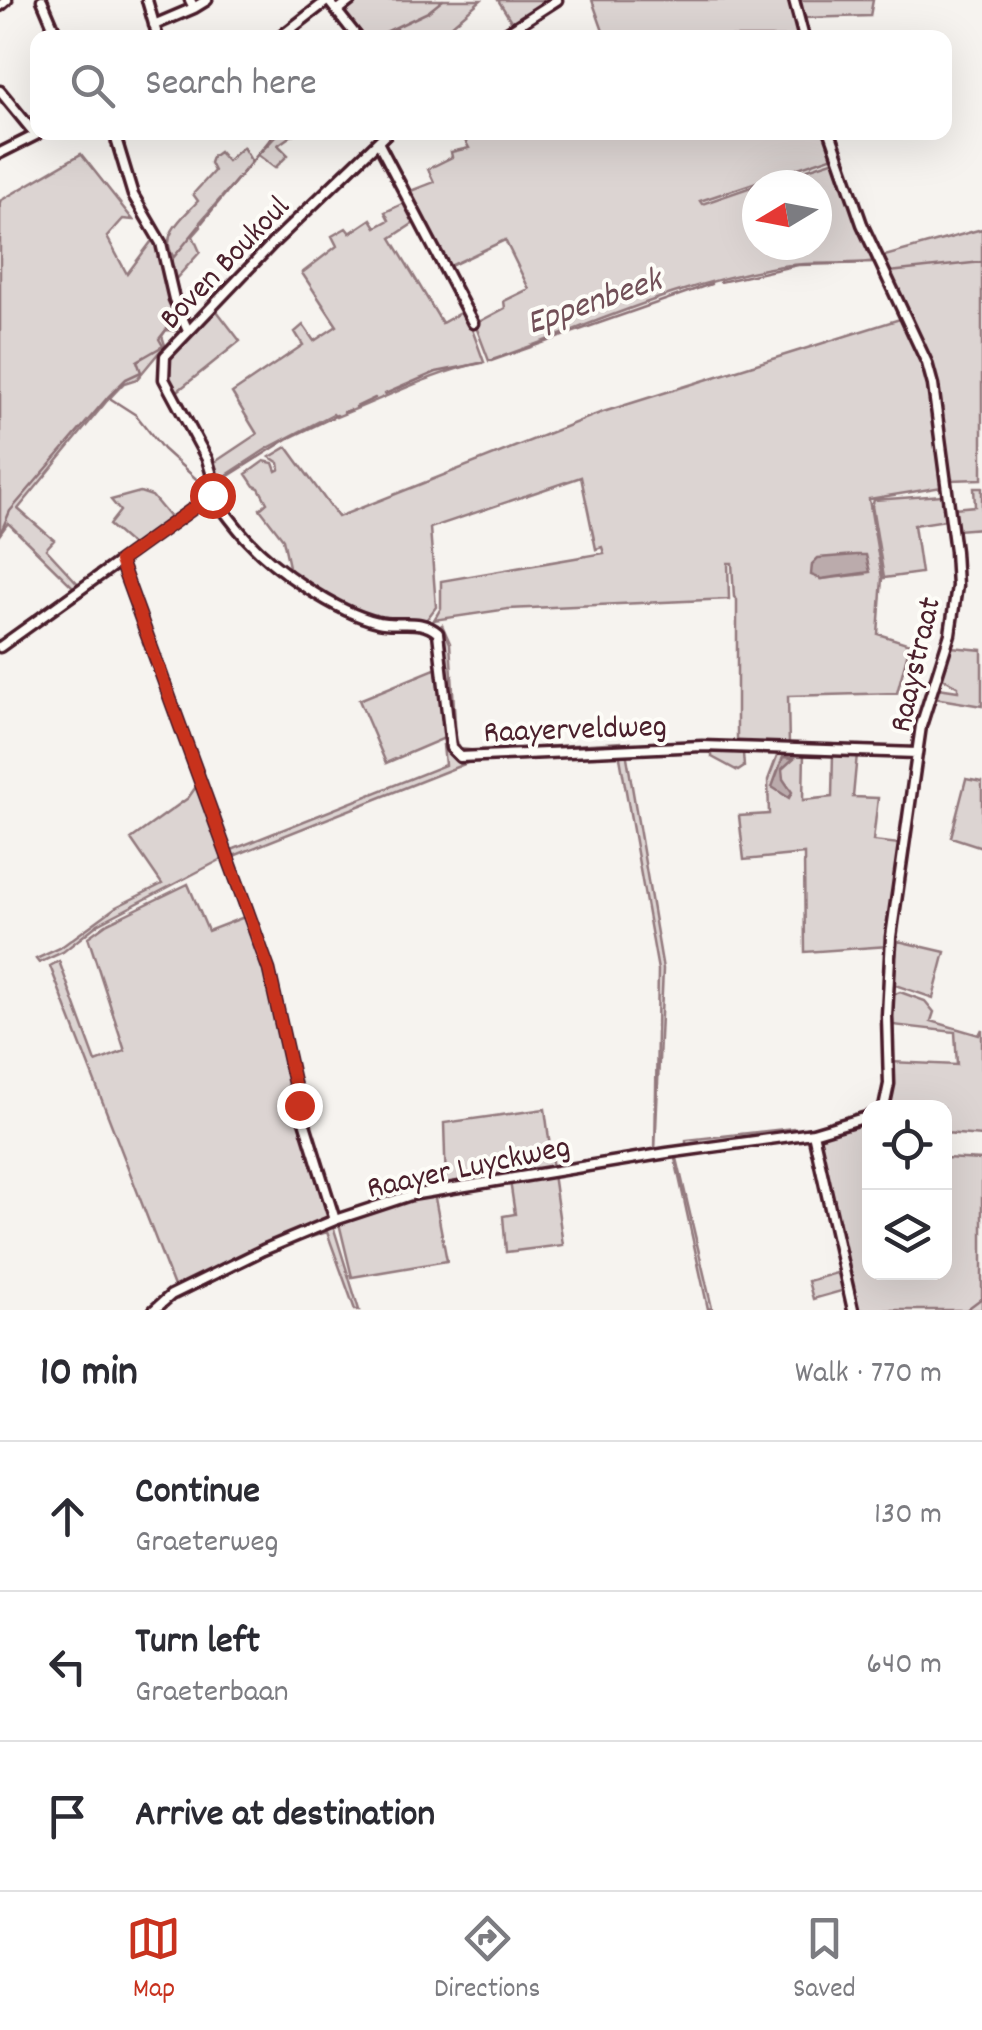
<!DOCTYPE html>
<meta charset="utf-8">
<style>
body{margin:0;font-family:Dekko,sans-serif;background:#f7f7f7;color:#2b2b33}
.controls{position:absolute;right:30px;bottom:30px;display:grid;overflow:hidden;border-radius:20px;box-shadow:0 10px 40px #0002}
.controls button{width:90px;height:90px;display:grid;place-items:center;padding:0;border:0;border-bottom:2px solid #e1e1e2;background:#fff;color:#2b2b33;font:50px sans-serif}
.compass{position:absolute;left:742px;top:170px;width:90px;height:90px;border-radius:50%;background:#fff;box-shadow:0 10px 40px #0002;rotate:260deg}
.stop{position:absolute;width:30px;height:30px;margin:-22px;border:8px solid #c8321e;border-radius:50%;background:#fff}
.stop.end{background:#c8321e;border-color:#fff;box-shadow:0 2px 10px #0008}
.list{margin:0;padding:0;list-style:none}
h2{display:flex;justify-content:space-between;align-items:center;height:130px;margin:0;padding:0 40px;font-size:42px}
h2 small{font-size:32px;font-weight:400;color:#7c7c81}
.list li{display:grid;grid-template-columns:65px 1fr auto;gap:30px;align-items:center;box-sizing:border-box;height:150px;padding:0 40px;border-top:2px solid #e1e1e2}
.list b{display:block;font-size:38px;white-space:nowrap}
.list p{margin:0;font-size:32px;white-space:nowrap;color:#7c7c81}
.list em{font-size:32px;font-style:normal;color:#7c7c81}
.icon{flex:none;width:55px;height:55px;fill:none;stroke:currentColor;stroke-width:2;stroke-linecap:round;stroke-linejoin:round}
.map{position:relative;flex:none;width:982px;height:1310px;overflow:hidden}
.search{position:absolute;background:#fff;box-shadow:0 10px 40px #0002;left:30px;right:30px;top:30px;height:110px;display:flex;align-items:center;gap:25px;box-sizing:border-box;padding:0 35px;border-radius:20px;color:#7c7c81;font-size:38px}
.sheet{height:580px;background:#fff}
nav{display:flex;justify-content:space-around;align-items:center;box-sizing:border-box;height:140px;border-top:2px solid #e1e1e2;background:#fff;font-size:28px;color:#7c7c81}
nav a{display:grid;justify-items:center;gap:5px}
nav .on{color:#c8321e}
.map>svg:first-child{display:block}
</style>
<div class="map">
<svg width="982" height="1310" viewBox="0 0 982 1310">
<rect width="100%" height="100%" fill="#f6f3ef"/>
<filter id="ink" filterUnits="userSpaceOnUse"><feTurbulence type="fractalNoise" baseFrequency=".01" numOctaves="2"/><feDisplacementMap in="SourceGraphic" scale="20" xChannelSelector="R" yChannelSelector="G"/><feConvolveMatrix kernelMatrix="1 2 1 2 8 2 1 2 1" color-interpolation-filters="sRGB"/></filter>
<g filter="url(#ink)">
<path fill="#dcd4d2" stroke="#937a7e" stroke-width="2.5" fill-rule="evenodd" d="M354,0H481L442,34L444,37H401L396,29L379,37H360L342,10Z
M498,0H551L513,24Z
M592,0H792L802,37H605Z
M800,0H873L870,16L804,18Z
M279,133H295L278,145L288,155L275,168L258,155Z
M461,133H828L833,153L831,157L700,201L702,204L757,185V245H817V185H758L835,160L877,261C844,266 810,261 776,267C676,284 585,328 489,361L475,324L505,308L504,301L529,289L505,240L448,267L408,192L434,182L428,169L452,157L451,152L469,148Z
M243,147L252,162L200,222L201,227L193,236L200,252L173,282L168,264L173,256C159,235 184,216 198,201L193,194L214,171L210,163L212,157L219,152L227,161Z
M81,154L133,220L123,219L107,237L127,274L154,238L181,324L179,331L166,330L162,336L165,345L137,379L124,383L106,402L18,509L54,540L46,549L81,587L76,590L8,523L0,534V201Z
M406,202L417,221L391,238L442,323L465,310L484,362C431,373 386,398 336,417L333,414L268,448L216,482L212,464L257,434L232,393L303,345L295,332L303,325L314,341L337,326L302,273L337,246L332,236L346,228L350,233L371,219L376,227L389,220L385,212Z
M982,229V479L949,480L936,386L881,257Z
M214,307L240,341L174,394C154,354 188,335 214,307Z
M903,318L929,380L942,487L869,499L882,578L878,634L910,644L897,693L788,696L789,747L737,746V600L734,597L732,563H728L729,599L508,609L434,620L441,608V581L604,553L602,547L596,549L581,477L430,528L436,607L424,623C369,622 333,604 290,571L283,539L260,509L267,503L259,488L254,486L246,474L264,461L273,463L276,471L280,469L279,463L270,457L287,447L338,517L600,413ZM852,557L865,574L821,579L826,559Z
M974,488H982V528L957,530L953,508L975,506Z
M140,492L152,496L172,520L133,546L109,525L120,511L111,500Z
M942,495L946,520L914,525L921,573L884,578L872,506L874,500Z
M442,625L450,643L456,739L460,749L479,751L621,742V747L457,753L451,740L445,644L437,629Z
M951,647L982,650V706L934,698L938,688L958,691V687L941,677Z
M442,666L447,737L386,763L359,700Z
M448,744C452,759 457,760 472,761L231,857L229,851L445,765L443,745Z
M626,751L663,969L655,1152L658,970L619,752Z
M779,751L804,752L803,800L832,797L833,753L857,754L853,797L878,798L873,841L900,844L888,946L805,952L804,854L744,860L739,816L769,814L768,780Z
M712,752L743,753L744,767L738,771L712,757Z
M966,779L982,782V847L951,837Z
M198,784L224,858L98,924L63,952L39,963L36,959L60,948L116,907L162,884L131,839L188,798Z
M188,884L208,931L247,916L267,974L330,1215L326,1221L175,1289L50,966L59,961L96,1062L125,1051L88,937L106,924Z
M898,941L945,952L933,998L892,984Z
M900,992L925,1001L934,1012L931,1021L979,1035L982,1029V1136L945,1133L944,1108H890L891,1062L957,1065L955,1032L893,1025L892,995Z
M545,1109L553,1169L446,1187L444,1123Z
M869,1119L870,1272H944L945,1158L982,1160V1310H858L817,1144L824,1132Z
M793,1128L797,1132L686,1146V1140Z
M674,1154H676L712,1308L708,1309Z
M553,1174L563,1245L506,1252L503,1216L515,1214L510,1181Z
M434,1193L447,1261L352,1277L339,1223Z
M329,1226L334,1229L359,1310H355L327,1232L286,1245L178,1299L177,1294Z
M840,1272L845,1290L813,1299L808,1281Z"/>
<path fill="#bbabac" stroke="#8e7378" stroke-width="2.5" d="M856,555H866L870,572L821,579L811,575L812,564L818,558Z
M783,757L794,758L782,769L783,779L792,792L789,798L772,787Z"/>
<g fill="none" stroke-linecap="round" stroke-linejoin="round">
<path stroke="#8e7378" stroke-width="2.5" d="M373,38L428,12L443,0
M884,261L889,272L982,262
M169,263L276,132
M720,282L798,265L875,263
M491,361L711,284
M385,394L436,372L482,363
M108,397L126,379L141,372L137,361L163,346L159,339L177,316
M356,407L375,398
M344,412L350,410
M219,482L289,438L337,415
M0,534L10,511L108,397L136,415L163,449L204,486
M966,1310L982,1298"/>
<g stroke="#4a1f2b" stroke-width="15">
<path id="minor" d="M42,0L58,38
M147,0L158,38
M190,0L194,8L207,0
M328,0L358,38
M794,0L804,38
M0,6L7,0
M337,11L351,0
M154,25L194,8
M279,38L328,0
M498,38L557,0
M0,91L36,135
M114,132L133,195L161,243L174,299L188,331
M830,132L862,224L927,363L933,385L955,551L957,586L950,634L921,726L891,937L887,1016L889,1084L884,1108
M378,142L473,323
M0,153L36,135
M212,495C223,509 234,525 246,538C275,570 336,612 378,622C399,627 420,617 438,633L451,748L460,757L702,746L917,753
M120,561L269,970L299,1105L335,1220
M0,647L212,495L211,472L207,459L164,379L165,356L272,244L388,132
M813,1133L853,1310
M154,1310L171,1295L263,1250L335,1220L411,1195L667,1153L813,1133L870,1116"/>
</g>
<use href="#minor" stroke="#fdfcf7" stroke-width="8"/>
</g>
</g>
<g fill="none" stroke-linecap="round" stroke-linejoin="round" filter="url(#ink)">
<path stroke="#c8321e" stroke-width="12" d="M212,495L120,561L269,970L299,1105"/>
</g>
<g text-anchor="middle" stroke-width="8" stroke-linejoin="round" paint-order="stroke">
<g font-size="32" fill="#4a1f2b" stroke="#fdfcf7">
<text transform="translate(223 261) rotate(-46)" y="11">Boven Boukoul</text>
<text transform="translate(913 664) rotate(-77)" y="11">Raaystraat</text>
<text transform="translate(575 727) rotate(-2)" y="11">Raayerveldweg</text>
<text transform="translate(468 1165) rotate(-12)" y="11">Raayer Luyckweg</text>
</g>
<g font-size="35" font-style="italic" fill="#725058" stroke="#fdfcf7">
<text transform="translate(593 299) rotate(-19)" y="12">Eppenbeek</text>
</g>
</g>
</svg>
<div class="controls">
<button><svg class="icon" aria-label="locate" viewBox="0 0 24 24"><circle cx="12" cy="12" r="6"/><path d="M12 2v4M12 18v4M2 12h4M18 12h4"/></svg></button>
<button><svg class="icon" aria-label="layers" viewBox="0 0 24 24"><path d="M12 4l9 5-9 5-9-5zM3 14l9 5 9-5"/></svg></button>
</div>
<svg class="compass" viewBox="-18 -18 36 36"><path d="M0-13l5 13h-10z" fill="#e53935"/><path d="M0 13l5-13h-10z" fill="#7c7c81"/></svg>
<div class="stop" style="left:212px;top:495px"></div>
<div class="stop end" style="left:299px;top:1105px"></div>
<div class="search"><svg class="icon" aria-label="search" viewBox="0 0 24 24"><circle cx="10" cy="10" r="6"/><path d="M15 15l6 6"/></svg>Search here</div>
</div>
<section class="sheet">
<h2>10 min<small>Walk · 770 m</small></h2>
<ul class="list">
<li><svg class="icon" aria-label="ahead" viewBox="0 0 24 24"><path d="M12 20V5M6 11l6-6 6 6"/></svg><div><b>Continue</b><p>Graeterweg</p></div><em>130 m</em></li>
<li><svg class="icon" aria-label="left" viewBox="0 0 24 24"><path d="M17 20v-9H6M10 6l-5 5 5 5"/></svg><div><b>Turn left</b><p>Graeterbaan</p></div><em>640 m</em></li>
<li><svg class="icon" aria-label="arrive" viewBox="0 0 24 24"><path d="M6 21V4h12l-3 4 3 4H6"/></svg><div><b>Arrive at destination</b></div></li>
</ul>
</section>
<nav>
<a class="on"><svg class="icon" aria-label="map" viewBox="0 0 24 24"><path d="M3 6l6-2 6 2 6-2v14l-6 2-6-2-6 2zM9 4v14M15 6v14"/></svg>Map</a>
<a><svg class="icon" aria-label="directions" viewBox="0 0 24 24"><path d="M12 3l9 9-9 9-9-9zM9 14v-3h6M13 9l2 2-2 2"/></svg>Directions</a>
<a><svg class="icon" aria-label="saved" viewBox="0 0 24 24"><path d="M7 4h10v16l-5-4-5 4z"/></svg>Saved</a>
</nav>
